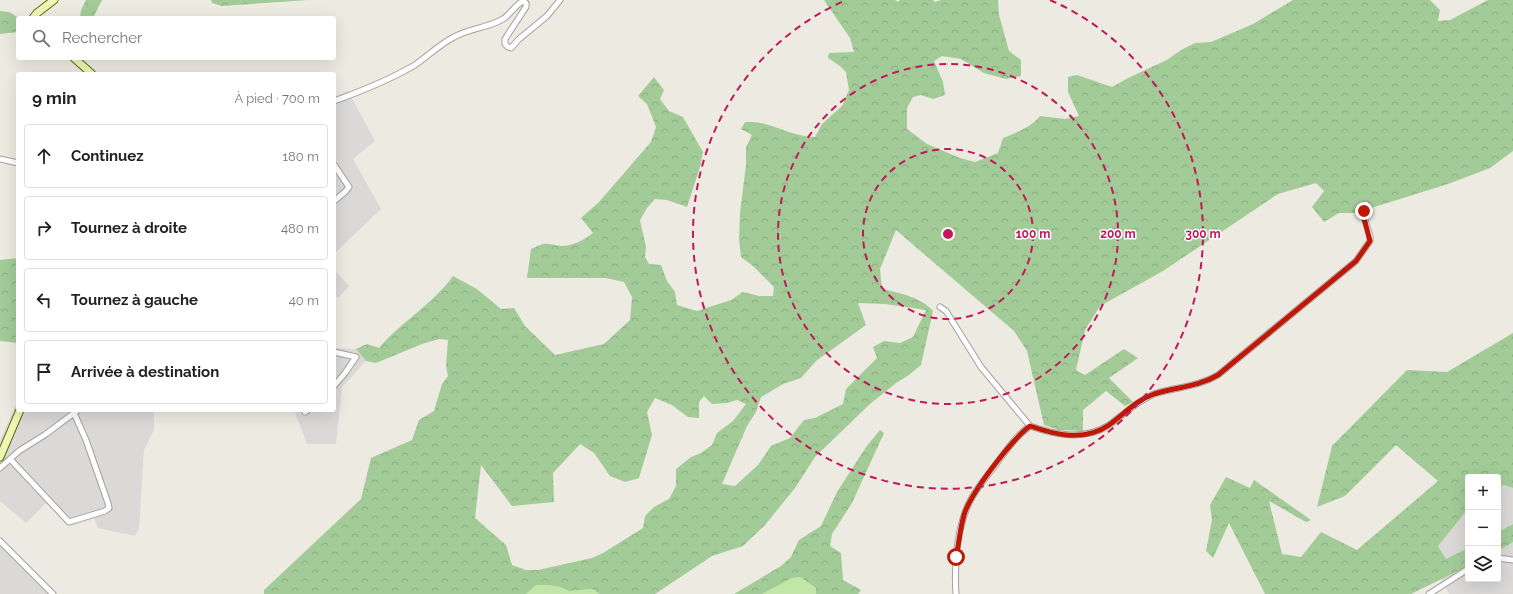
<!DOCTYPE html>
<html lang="fr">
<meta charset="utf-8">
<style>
body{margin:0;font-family:Raleway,sans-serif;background:#f2f2f2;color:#222}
.controls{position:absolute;right:12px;bottom:12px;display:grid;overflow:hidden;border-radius:4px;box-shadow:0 4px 16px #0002}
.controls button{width:36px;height:36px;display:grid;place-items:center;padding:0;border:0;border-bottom:1px solid #e0e0e0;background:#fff;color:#222;font:20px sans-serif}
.stop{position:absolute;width:12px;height:12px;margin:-9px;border:3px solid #c01807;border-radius:50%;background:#fff}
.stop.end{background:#c01807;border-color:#fff;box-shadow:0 1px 4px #0008}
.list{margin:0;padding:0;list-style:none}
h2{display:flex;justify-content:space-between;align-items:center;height:52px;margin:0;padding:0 16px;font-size:17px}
h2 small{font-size:13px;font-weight:400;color:#767676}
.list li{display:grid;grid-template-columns:26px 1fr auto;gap:12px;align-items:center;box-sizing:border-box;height:64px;margin:0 8px 8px;padding:0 8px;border:1px solid #e0e0e0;border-radius:4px}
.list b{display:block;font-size:15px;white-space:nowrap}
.list em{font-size:13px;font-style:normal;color:#767676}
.icon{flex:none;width:22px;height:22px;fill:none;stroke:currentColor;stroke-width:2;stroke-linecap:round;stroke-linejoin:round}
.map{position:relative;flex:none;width:1513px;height:594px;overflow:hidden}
.search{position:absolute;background:#fff;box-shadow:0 4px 16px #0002;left:16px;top:16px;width:320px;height:44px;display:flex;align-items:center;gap:10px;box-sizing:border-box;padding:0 14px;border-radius:4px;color:#767676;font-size:15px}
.panel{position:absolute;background:#fff;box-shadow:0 4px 16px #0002;left:16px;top:72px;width:320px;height:340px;border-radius:4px}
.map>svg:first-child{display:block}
</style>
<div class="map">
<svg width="1513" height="594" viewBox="0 0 1513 594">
<defs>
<pattern id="forest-crowns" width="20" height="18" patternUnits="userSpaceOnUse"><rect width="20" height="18" fill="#a2cb97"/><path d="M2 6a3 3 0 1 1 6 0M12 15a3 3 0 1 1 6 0" fill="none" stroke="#8bae82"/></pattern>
</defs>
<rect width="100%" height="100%" fill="#edeae1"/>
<path fill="#dad9d8" d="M348,91L375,141L353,159L381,209L334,254V97Z
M334,269L349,286L338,298L334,295Z
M334,348L356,349L366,361L342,387L336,444H307L294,410H334Z
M18,399V410H154V430L144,450L139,529L135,536L98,528L94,518L71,526L46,503L26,523L0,501V441Z
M1503,485L1513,488V524L1498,532V488Z
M1468,509V548L1445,560L1437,546Z
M0,538L56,594H0Z
M1513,542V594H1449L1441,579L1468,566V579H1498V551Z"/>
<path fill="#c1e6a8" d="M800,577L816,588V594H762L792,578Z
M536,585H548L560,587L569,591L592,589L600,594H526Z"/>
<path fill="url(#forest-crowns)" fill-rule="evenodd" d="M86,0H102L93,18H80L81,10Z
M211,0H308L222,6L212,3Z
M824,0H895L898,2L900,0H933L935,2L941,0H998L999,15L1009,51L1021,60V76L1006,79L984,73L961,59L942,56L934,61L943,82L945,95L933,99L921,95L913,97L907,108V129L927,144L960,158L975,162L998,153L1003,138C1017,132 1030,128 1040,116L1065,119L1079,116L1068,92V77L1077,75L1112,87L1130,77L1167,60L1181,50L1195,43L1211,42L1253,24L1293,0H1430L1440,10L1438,21L1450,20L1488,0H1513V151L1490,168L1448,184L1355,213H1339L1324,222L1312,207L1324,191L1316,183L1278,194L1163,271L1100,306L1085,330L1076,370L1085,375L1124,349L1138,358L1109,378L1133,402L1125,406L1106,391L1083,410V431L1059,430L1044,425L1027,351L1014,331L896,230L880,269L882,289C899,293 921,297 933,311L921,365L909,375L896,383L870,404L815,457L795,488L765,525L743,546L712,556L655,594H600L592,589L569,591L560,587L548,585H536L526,594H264V590L361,499L371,458L412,440L419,420L434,411L442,384L448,376L446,366L448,340L439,339L422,344L376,363L366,361L356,349L367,344L379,348C401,322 433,304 453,276L477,289L501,309L514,308L525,326L555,355L604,344L630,320L632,297L624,282L606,278H527L531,249C548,241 545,244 561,246C573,246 584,240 593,233L581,218L599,202L651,142L656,127L647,104L638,96L654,77L664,90L660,99L669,111L683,117L703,152L700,167L687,207L667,200L655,199L647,208L640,220L646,247L645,257L649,264L661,265L667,281L675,292L677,305L697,311L731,300L743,292L759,296H773L774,287L753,266L741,257L739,239L740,213L746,165V147L752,135L741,129L745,122C751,122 759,122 765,124C784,129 793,136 815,137L822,124L842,106L849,90L846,72L840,66L828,58L829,53L854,52L850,38ZM858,303L885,304L926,310L913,337L900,343L884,341L873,347L877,358L846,389L843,404L815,418L804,420L790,438L771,446L758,465L735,486L722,484L747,426L756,412L761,397L783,384L801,378L816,361L866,325ZM704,396L712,404L727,403L737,400L746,404L733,421L717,433L712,445L701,453L691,457L676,469V486L669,499L654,507L645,516L643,528L603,553L592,558L538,570H526L512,565L506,545L475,518L481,465L512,506L554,502L553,473L580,444L594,453L610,476L625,482L639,478L652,435L647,412L655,398L672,405L688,417L699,418V402Z
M0,11L9,12L19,18L18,32L0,34Z
M18,258V343L0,341V260Z
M1513,333V488L1504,485L1498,488V477H1468V509L1438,546L1446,559L1468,548V566L1411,594H1265L1229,523L1213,558L1206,551L1212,520L1210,505L1226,477L1250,488L1254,480L1311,520L1306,522L1269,501L1282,554L1301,557L1321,532L1357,550L1438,481L1396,445L1345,496L1317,507L1332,446L1407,370L1447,372Z
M880,430L884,433L852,503L832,534L830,546L841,553L843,580L861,590L858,594H816V588L800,577L792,578L762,594H734L781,566L791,557L799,540L821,526L837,492L866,447Z
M1513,524V542L1498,551V532Z"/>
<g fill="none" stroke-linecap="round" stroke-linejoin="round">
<g stroke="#a2a2a2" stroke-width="7">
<path id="street" d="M334,101C362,91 389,80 415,65C428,56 440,44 454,37C470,28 488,28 503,19C511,14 515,5 523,1L526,3V7L505,39V44L508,47L511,48L519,39L547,16L560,0
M0,159L18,163
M334,167L335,166L349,187L345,192L334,201
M940,307L946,311L981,367L1030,426
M334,352L356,357L345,373L334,386
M305,412L308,410
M1030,426C1056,435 1084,441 1109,425C1124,414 1137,401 1154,394C1176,387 1198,387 1218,375L1356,261L1370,241V236L1364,217L1366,204
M10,459L69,522L105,511L109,508L108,503L86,440L74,413
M0,468L19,451L46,434L78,410
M0,541L53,594
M1498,558L1513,560
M956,594C954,566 957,528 969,503C976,488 989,474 999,460C1008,448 1017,435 1030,426
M1429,594L1468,569"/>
</g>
<g stroke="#596c08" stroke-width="9">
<path id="secondary" d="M33,18L37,13L54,0
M74,58L92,74
M0,457L20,410"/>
</g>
<use href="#street" stroke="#fff" stroke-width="5"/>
<use href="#secondary" stroke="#edf6b5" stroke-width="7"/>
</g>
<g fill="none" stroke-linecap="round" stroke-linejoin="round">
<path stroke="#c01807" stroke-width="5" d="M956,557C959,543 960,529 964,515C970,494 1012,439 1030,426C1056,435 1084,442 1109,425C1124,414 1137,400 1154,394C1176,387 1198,387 1218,375L1356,261L1370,241L1364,218V211"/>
</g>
<g fill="none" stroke="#c2185b" stroke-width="2" stroke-dasharray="7 5">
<circle cx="948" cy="234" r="85"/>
<circle cx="948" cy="234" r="170"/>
<path d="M1050 0A255 255 0 1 1 846 0"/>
</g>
<circle cx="948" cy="234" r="6" fill="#c2185b" stroke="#fff" stroke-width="2"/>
<g font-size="12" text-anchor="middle" font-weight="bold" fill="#c2185b" stroke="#fff" stroke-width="3" stroke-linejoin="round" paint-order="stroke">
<text x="1033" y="238">100 m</text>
<text x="1118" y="238">200 m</text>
<text x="1203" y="238">300 m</text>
</g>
</svg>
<div class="controls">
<button>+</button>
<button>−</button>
<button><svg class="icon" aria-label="layers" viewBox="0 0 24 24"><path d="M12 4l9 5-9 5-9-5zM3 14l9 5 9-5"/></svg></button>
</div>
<div class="stop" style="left:956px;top:557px"></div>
<div class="stop end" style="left:1364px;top:211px"></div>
<div class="search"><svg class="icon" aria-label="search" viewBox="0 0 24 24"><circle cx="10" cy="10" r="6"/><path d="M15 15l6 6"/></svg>Rechercher</div>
<section class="panel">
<h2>9 min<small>À pied · 700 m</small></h2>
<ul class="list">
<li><svg class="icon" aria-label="ahead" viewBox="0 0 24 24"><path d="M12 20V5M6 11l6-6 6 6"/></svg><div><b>Continuez</b></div><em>180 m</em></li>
<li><svg class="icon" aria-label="right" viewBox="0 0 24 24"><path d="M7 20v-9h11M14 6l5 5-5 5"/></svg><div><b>Tournez à droite</b></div><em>480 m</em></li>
<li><svg class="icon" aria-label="left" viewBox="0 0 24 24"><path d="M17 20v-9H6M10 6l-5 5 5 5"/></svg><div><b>Tournez à gauche</b></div><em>40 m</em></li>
<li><svg class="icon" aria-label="arrive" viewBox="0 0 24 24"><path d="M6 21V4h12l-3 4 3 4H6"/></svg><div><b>Arrivée à destination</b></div></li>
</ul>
</section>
</div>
